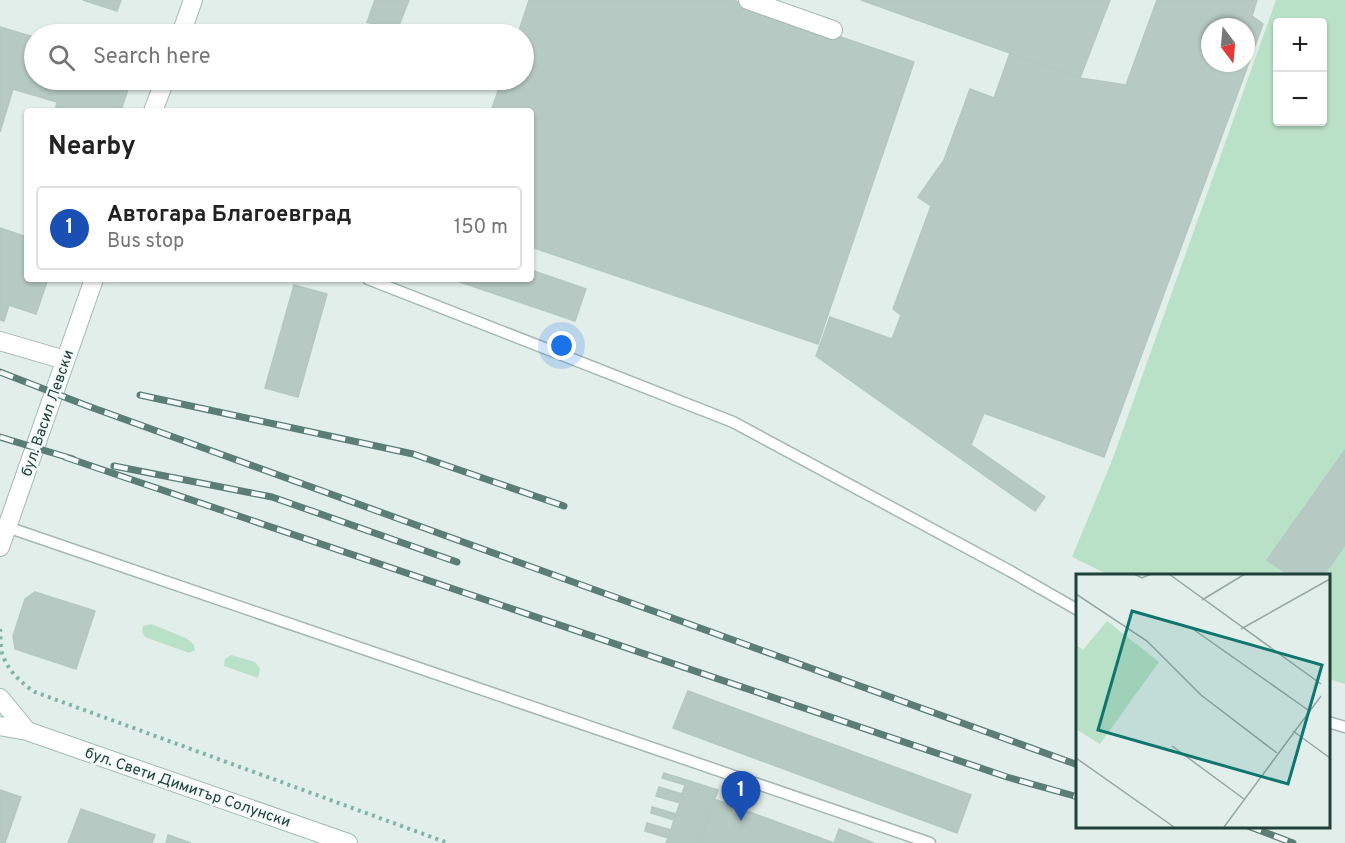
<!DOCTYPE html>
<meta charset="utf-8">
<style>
body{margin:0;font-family:Overpass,sans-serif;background:#f6f6f6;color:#222}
.controls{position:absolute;right:18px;top:18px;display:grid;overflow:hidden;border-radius:6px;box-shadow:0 2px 4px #0004}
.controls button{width:54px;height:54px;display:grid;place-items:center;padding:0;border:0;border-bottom:2px solid #e0e0e0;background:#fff;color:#222;font:30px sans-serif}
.compass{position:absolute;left:1201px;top:18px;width:54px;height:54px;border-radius:50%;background:#fff;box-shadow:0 2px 4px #0004;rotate:164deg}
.you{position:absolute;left:562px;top:346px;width:21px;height:21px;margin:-15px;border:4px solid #fff;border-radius:50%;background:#1a73e8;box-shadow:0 0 0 9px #1a73e833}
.badge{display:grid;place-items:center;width:39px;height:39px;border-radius:50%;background:#855036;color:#fff;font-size:20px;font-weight:700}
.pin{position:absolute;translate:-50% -50px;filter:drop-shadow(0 2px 3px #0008)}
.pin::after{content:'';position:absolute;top:32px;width:21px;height:18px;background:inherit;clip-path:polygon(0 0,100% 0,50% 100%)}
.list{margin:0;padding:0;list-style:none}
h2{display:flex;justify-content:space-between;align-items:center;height:78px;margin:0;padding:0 24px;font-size:26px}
h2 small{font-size:20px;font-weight:400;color:#767676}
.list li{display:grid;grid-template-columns:39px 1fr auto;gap:18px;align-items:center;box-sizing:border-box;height:84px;margin:0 12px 12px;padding:0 12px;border:2px solid #e0e0e0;border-radius:6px}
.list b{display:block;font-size:22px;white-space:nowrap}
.list p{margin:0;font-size:20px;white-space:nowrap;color:#767676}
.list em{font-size:20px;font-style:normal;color:#767676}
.icon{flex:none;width:33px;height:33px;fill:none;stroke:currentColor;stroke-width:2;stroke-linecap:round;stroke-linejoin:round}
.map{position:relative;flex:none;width:1345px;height:843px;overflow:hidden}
.search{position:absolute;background:#fff;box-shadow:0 2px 4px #0004;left:24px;top:24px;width:510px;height:66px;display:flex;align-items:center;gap:15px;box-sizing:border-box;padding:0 21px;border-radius:33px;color:#767676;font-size:22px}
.panel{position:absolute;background:#fff;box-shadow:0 2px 4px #0004;left:24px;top:108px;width:510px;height:174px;border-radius:6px}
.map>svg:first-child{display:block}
</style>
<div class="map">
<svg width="1345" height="843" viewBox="0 0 1345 843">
<rect width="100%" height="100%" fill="#e2eeea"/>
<path fill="#b9e1c7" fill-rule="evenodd" d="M1276,0H1345V684L1329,679L1328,576H1111L1072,557L1113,458ZM1278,22H1322V122H1278Z
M151,624L186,638L194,645L195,650L189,653L145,637L142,632L143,626Z
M231,655L255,662L260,669L258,678L224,666L225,659Z"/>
<path fill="#b7c9c3" stroke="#b4c8c2" stroke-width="1.5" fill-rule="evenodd" d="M83,0H121L117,11Z
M375,0H409L396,33L367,22Z
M529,0H733L914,62L818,344L531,247V111H491L502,80H524V34H518Z
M861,0H1110L1080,78Z
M1157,0H1257L1252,16L1263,24L1104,457L984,413L971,445L1045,497L1035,511L816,356L830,317L892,339L901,315L893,309L931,206L918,197L944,160L970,89L994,98L1010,53L1080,78L1126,85ZM1210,27H1246V63H1210Z
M0,27L34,37V80H131L121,111H55L57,102L13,89L0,132Z
M0,228L27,237V243L24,251L27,252V279H48L36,314L9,305L4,321L0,320Z
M531,270L586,289L575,321L451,279H531Z
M294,285L327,294L298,397L265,388Z
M1345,450V545L1323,576H1291L1267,560Z
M35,592L95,611L76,669L15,649L13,636L25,599Z
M688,691L971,795L957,833L673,728Z
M664,773L718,790L700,843H666L668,838L645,831L647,823L671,830L674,820L651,813L652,807L676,814L680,803L656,796L659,787L682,794L685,785L662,778Z
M0,790L21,797L5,843H0Z
M714,799L834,843H700Z
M81,809L155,835L152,843H68Z
M839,829L874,843H834Z
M168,835L191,843H166Z"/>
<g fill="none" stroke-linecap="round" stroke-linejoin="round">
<g stroke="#a4b7b2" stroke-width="13">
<path id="lane" d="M368,279L733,422L1010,571L1078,610
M7,527L930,843
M1328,722L1345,727"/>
</g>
<g stroke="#a4b7b2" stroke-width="20">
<path id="street" d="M748,0L833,30
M0,341L65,360"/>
</g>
<g stroke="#9fbbb3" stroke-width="20">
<path id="secondary" d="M181,34L193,0
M153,111L165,80
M0,547L94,279
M0,698L27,731
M0,726L27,731L348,843"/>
</g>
<path stroke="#7fb5a9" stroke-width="4" stroke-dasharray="3 4.5" stroke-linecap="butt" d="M0,629C1,636 0,645 2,653C7,670 21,683 35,692L448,843"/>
<use href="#lane" stroke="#fff" stroke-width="10"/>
<use href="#street" stroke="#fff" stroke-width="18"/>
<use href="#secondary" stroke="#fff" stroke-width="18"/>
<g stroke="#5a7d76" stroke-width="7">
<path id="rail" d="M0,372L85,405L1078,765
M140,395L413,454L564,506
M0,437L73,459
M65,457L1007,777L1078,797
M114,466L272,497L457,562
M1248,826L1293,843"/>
</g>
<use href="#rail" stroke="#f3faf7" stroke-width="4.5" stroke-dasharray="14" stroke-linecap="butt"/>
</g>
<g text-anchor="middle" stroke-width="4.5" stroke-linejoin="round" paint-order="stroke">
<g font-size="15" fill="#20413b" stroke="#f3faf7">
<text transform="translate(47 413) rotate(-71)" y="5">бул. Васил Левски</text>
<text transform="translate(188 787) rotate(19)" y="5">бул. Свети Димитър Солунски</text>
</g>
</g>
<g transform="translate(1076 574)">
<rect width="254" height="254" fill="#e2eeea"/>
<path d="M31,47L83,88L24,170L0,155V71L7,76Z" fill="#b9e1c7"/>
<path fill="none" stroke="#94a9a4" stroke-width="1.5" d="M58,0L66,4L75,0M93,0L245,110M0,20L71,67L125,121L201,179M126,26L169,0M114,53L232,136M165,55L254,5M217,157L254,184M96,172L168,225M0,184L98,253M148,253L245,122"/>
<path fill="#0f766e" fill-opacity="0.15" stroke="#0f766e" stroke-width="3" d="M56,37L246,91L212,210L22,156Z"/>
<rect width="254" height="254" fill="none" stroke="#20413b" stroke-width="3"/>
</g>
</svg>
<div class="controls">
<button>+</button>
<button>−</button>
</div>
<svg class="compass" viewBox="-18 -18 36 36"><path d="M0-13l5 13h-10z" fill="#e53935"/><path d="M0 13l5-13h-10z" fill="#767676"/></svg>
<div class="you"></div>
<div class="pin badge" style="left:741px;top:821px;background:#1a4fb4">1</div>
<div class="search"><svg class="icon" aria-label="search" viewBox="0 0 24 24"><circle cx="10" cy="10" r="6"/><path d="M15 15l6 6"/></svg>Search here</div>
<section class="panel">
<h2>Nearby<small></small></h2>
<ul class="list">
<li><span class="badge" style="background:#1a4fb4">1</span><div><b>Автогара Благоевград</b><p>Bus stop</p></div><em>150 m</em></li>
</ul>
</section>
</div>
